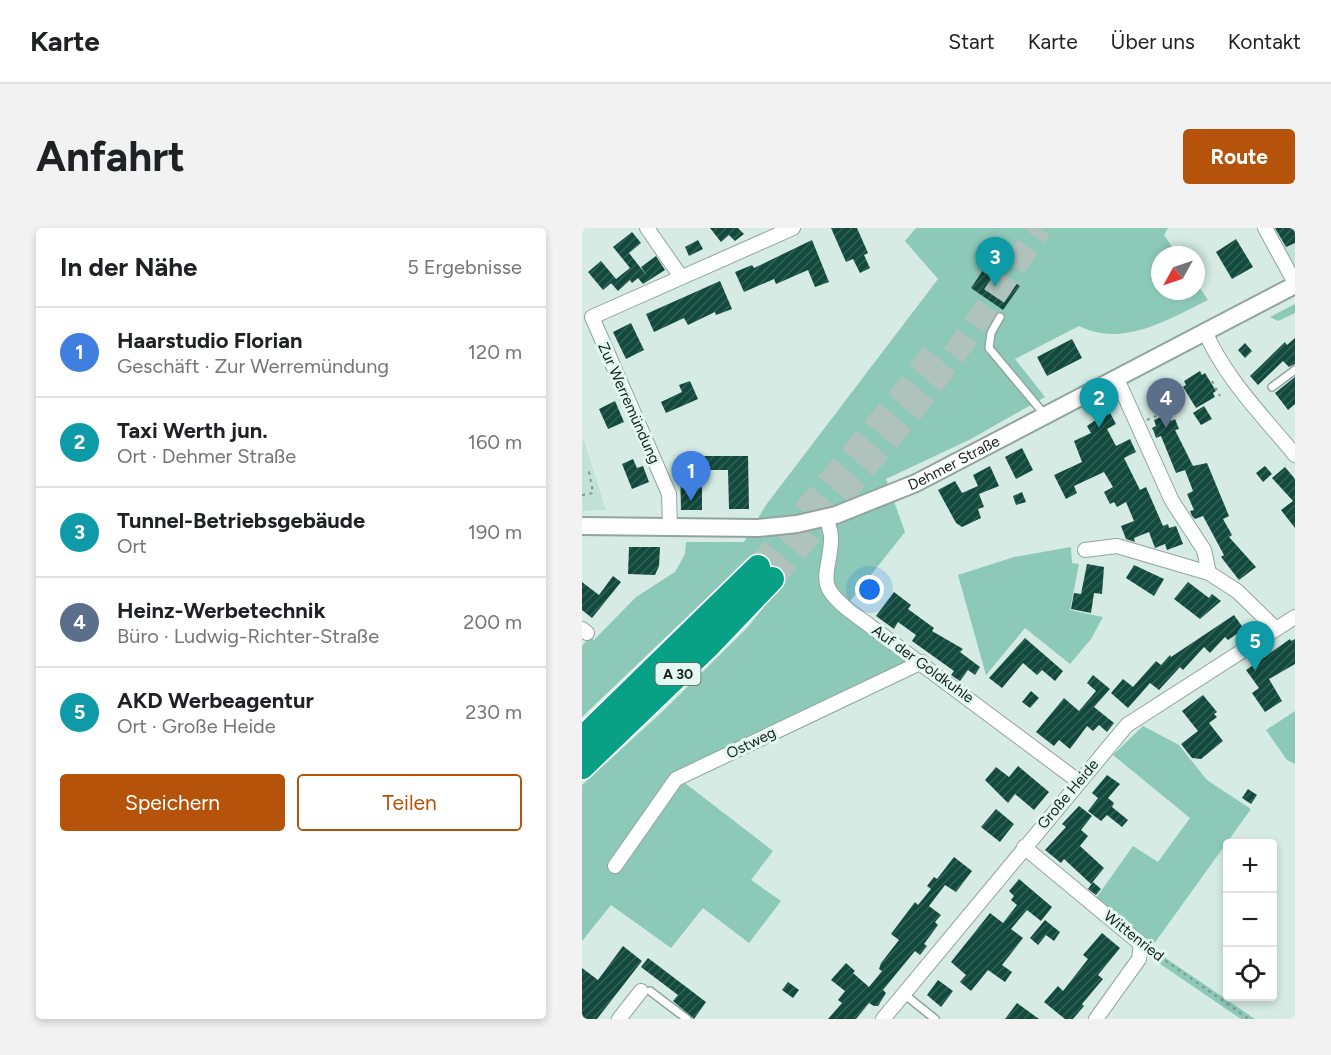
<!DOCTYPE html>
<html lang="de">
<meta charset="utf-8">
<style>
body{margin:0;font-family:Figtree,sans-serif;background:#f2f2f2;color:#202124}
.controls{position:absolute;right:18px;bottom:18px;display:grid;overflow:hidden;border-radius:6px;box-shadow:0 3px 9px #0003}
.controls button{width:54px;height:54px;display:grid;place-items:center;padding:0;border:0;border-bottom:2px solid #e0e0e0;background:#fff;color:#202124;font:30px sans-serif}
.compass{position:absolute;left:569px;top:18px;width:54px;height:54px;border-radius:50%;background:#fff;box-shadow:0 3px 9px #0003;rotate:230deg}
.you{position:absolute;left:288px;top:362px;width:21px;height:21px;margin:-15px;border:4px solid #fff;border-radius:50%;background:#1a73e8;box-shadow:0 0 0 9px #1a73e833}
.badge{display:grid;place-items:center;width:39px;height:39px;border-radius:50%;background:#b45309;color:#fff;font-size:20px;font-weight:700}
.pin{position:absolute;translate:-50% -50px;filter:drop-shadow(0 2px 3px #0008)}
.pin::after{content:'';position:absolute;top:32px;width:21px;height:18px;background:inherit;clip-path:polygon(0 0,100% 0,50% 100%)}
.list{margin:0;padding:0;list-style:none}
h2{display:flex;justify-content:space-between;align-items:center;height:78px;margin:0;padding:0 24px;font-size:26px}
h2 small{font-size:20px;font-weight:400;color:#757577}
.list li{display:grid;grid-template-columns:39px 1fr auto;gap:18px;align-items:center;box-sizing:border-box;height:90px;padding:0 24px;border-top:2px solid #e0e0e0}
.list b{display:block;font-size:22px;white-space:nowrap}
.list p{margin:0;font-size:20px;white-space:nowrap;color:#757577}
.list em{font-size:20px;font-style:normal;color:#757577}
.actions{display:flex;gap:12px;padding:18px 24px}
.actions a{flex:1;padding:14px 0;border:2px solid #b45309;border-radius:6px;text-align:center;font-size:21px;color:#b45309}
.actions .main{background:#b45309;color:#fff}
.icon{flex:none;width:33px;height:33px;fill:none;stroke:currentColor;stroke-width:2;stroke-linecap:round;stroke-linejoin:round}
.map{position:relative;flex:none;width:713px;height:791px;overflow:hidden;border-radius:6px}
header{display:flex;align-items:center;gap:36px;box-sizing:border-box;height:84px;padding:0 30px;background:#fff;border-bottom:2px solid #e0e0e0}
header strong{font-size:28px}
nav{display:flex;gap:33px;margin-inline-start:auto;font-size:21px}
.intro{display:flex;align-items:center;justify-content:space-between;box-sizing:border-box;height:144px;padding:0 36px}
h1{margin:0;font-size:42px}
.button{padding:15px 27px;border-radius:6px;background:#b45309;color:#fff;font-size:21px;font-weight:700}
main{display:flex;gap:36px;padding:0 36px}
aside{flex:1;background:#fff;border-radius:6px;box-shadow:0 3px 9px #0003}
.map>svg:first-child{display:block}
</style>
<header>
<strong>Karte</strong>
<nav><a>Start</a><a>Karte</a><a>Über uns</a><a>Kontakt</a></nav>
</header>
<div class="intro"><h1>Anfahrt</h1><a class="button">Route</a></div>
<main>
<aside>
<h2>In der Nähe<small>5 Ergebnisse</small></h2>
<ul class="list">
<li><span class="badge" style="background:#3f7fe0">1</span><div><b>Haarstudio Florian</b><p>Geschäft · Zur Werremündung</p></div><em>120 m</em></li>
<li><span class="badge" style="background:#0f9aa8">2</span><div><b>Taxi Werth jun.</b><p>Ort · Dehmer Straße</p></div><em>160 m</em></li>
<li><span class="badge" style="background:#0f9aa8">3</span><div><b>Tunnel-Betriebsgebäude</b><p>Ort</p></div><em>190 m</em></li>
<li><span class="badge" style="background:#5c6f8a">4</span><div><b>Heinz-Werbetechnik</b><p>Büro · Ludwig-Richter-Straße</p></div><em>200 m</em></li>
<li><span class="badge" style="background:#0f9aa8">5</span><div><b>AKD Werbeagentur</b><p>Ort · Große Heide</p></div><em>230 m</em></li>
</ul>
<div class="actions"><a class="main">Speichern</a><a>Teilen</a></div>
</aside>
<div class="map">
<svg width="713" height="791" viewBox="0 0 713 791">
<defs>
<pattern id="building-hatch" width="6" height="6" patternUnits="userSpaceOnUse" patternTransform="scale(1.5)"><rect width="6" height="6" fill="#134a3e"/><path d="M-1 1l2-2M0 6l6-6M5 7l2-2" fill="none" stroke="#346157"/></pattern>
</defs>
<rect width="100%" height="100%" fill="#d5ebe4"/>
<path fill="#c2e1d7" d="M685,0H713V51Z
M0,213H2L24,282L0,283Z"/>
<path fill="#8dc9b8" d="M334,0H586L582,7L596,27H578V63H614V54L626,72C587,91 541,120 497,98L433,131L463,169L389,211L304,251L323,304L261,382L338,439L99,552L191,623L169,652L199,673L167,715L121,680L89,720L29,677L0,713V557L79,485L166,399L200,356L170,327L0,489V418L7,409L12,412L54,369L93,344L103,326L104,314H162L184,277L356,51L323,13Z
M713,76V85L696,93L688,89Z
M489,319L490,335L497,336L488,382L521,389L509,411L488,436L443,400L404,447L376,347L432,329Z
M713,483V536L705,532L684,502Z
M561,498L597,517L625,552L669,581L569,720L673,791H659L565,727L569,720L512,673L551,618L576,634L608,590L531,527Z"/>
<path fill="url(#building-hatch)" d="M128,0H156L162,6L153,13L147,7L139,14Z
M249,0H275L286,25L282,27L288,40L278,45L271,31L264,34Z
M693,0H713V15L704,19Z
M50,4L59,15L47,25L65,48L59,39L74,28L83,42L61,56L56,50L50,55L48,52L36,63L29,55L48,40L31,19Z
M654,11L671,39L650,51L634,24Z
M116,12L121,21L107,28L103,19Z
M230,12L247,54L233,59L226,42L194,56L192,51L162,64L153,44L170,37L172,40Z
M19,33L34,51L21,62L6,44Z
M405,36L438,58L421,82L389,60Z
M138,53L150,81L134,87L133,84L106,97L102,90L72,104L64,86Z
M49,95L62,122L44,131L31,104Z
M713,110V136L707,139L701,133L676,157L668,148L703,114L705,117Z
M490,111L500,130L465,148L455,129Z
M663,115L670,123L663,130L656,122Z
M618,143L620,147L623,145L634,163L631,165L633,169L614,180L601,159L604,157L602,153Z
M713,149V176L706,182L693,165Z
M108,153L116,171L84,185L79,174L100,164L97,157Z
M527,171L531,179L523,183L518,175Z
M33,173L42,194L26,201L17,181Z
M622,178L630,191L619,197L611,185Z
M527,183L534,196L525,201L534,218L548,211L554,224L542,230L558,262L564,259L581,298L586,296L587,300L594,298L601,316L585,322L583,316L573,320L567,304L552,310L553,314L544,311L539,298L552,293L544,274L535,279L532,274L528,276L522,264L531,259L522,244L492,258L495,265L484,271L472,247L500,234L492,213L509,205L505,198Z
M586,186L589,193L593,191L597,201L593,202L611,238L625,235L647,288L641,291L650,307L647,309L674,339L657,352L639,329L642,327L621,288L613,291L610,288L608,283L612,282L605,266L611,263L603,242L594,245L579,208L574,210L572,204L570,200L574,198L572,192Z
M440,220L451,242L434,251L423,229Z
M106,228H166L167,281H147L146,242H120V282H99L98,238L107,237Z
M51,231L55,240L61,238L67,254L50,261L40,236Z
M408,238L417,258L397,266L402,279L396,281L399,290L380,299L374,295L356,262L373,253L380,265L396,258L391,247Z
M683,238L690,246L681,254L674,245Z
M703,239L713,251V300L699,282L711,273L690,250Z
M440,264L444,274L434,277L431,268Z
M47,319H78L77,338L73,347L46,346Z
M505,336L522,339L520,366L512,365L509,385L489,381L492,365L499,366Z
M552,337L582,351L572,368L544,350Z
M31,348L39,354L10,390L0,382V354L17,367Z
M606,354L627,370L630,366L639,373L618,391L592,371Z
M312,364L329,377L326,381L352,400L350,403L381,421L378,424L398,439L393,447L386,442L378,453L369,447L372,443L330,413L334,407L316,394L312,401L294,388Z
M652,387L662,401L646,412L643,409L628,425L622,419L601,442L598,439L577,462L568,455L546,480L529,465L541,451L551,459L574,433L579,437L588,427L589,429Z
M443,410L481,443L473,453L460,442L455,447L441,435L420,460L407,450Z
M708,411L709,413L713,411V436L687,451L700,473L683,484L670,465L677,460L664,442Z
M511,447L528,461L512,479L532,495L525,504L517,497L511,503L505,498L488,521L477,512L472,518L454,504L482,470L497,483L514,463L505,455Z
M449,463L457,470L448,480L440,474Z
M621,467L635,484L632,486L635,489L627,495L641,513L619,531L610,530L599,516L616,503L600,483Z
M436,538L467,564L452,582L433,566L426,575L403,552L414,539L427,549Z
M525,547L538,556L526,570L532,575L530,579L546,592L540,599L525,587L519,593L506,583L516,570L510,565Z
M666,561L675,567L669,576L660,570Z
M497,578L510,588L499,602L506,608L498,618L522,640L509,656L482,631L479,635L463,622L484,599L480,596Z
M414,581L432,596L418,614L399,599Z
M372,629L390,643L374,664L363,657L347,678L359,687L353,694L356,697L342,716L345,718L338,727L333,723L314,746L301,762L304,765L296,778H292L287,775L274,791H246L260,775L256,772L263,763L249,752L264,735L273,743L271,745L287,759L300,743L297,741L299,735L317,712L309,706L333,674L336,677L349,661L345,658L352,649L355,651Z
M437,651L470,679L459,693L445,682L429,701L441,710L420,737L430,744L423,754L406,742L389,763L378,754L384,747L369,734L408,685L421,695L435,677L429,672L432,668L427,663Z
M511,654L519,661L514,667L506,661Z
M463,692L478,704L472,713L464,707L456,717L448,710Z
M520,705L538,720L516,747L521,751L500,776L502,778L491,791H483L462,774L476,758L481,763L506,731L501,727Z
M41,718L60,733L15,791H0V740L16,752Z
M66,730L124,774L112,791L91,773L96,767L59,739Z
M356,752L371,763L359,779L345,767Z
M206,754L217,762L211,770L200,762Z
M435,775L457,791H423Z"/>
<g fill="none" stroke-linecap="round" stroke-linejoin="round">
<path stroke="#afc2bc" stroke-width="24" stroke-dasharray="24 12" stroke-linecap="butt" d="M176,339L318,170L359,116
M190,351L332,180L379,117L458,0"/>
<g stroke="#90a59e" stroke-width="10">
<path id="service" d="M418,89L409,105L407,120L463,187
M690,159L713,142
M68,763L105,791
M322,766L353,791"/>
</g>
<g stroke="#90a59e" stroke-width="16">
<path id="minor" d="M65,0L99,49
M683,0L713,55
M623,103C642,149 681,188 713,227
M535,151L590,273L622,322L627,345
M245,290C246,297 250,306 249,313C247,349 232,355 268,383L496,553
M88,299L87,266L10,89L211,0
M503,322L535,318L627,345L655,363L694,401
M0,401L5,405
M442,619L559,716L557,731L514,791
M33,638L94,551L340,434
M37,791L59,763
M301,791L545,497L713,389"/>
</g>
<g stroke="#90a59e" stroke-width="20">
<g id="tertiary">
<path id="s1" d="M0,298L176,300L215,296L254,287L334,255L713,57"/>
</g>
</g>
<g stroke="#fff" stroke-width="27">
<path id="motorway" d="M0,511L176,339
M0,539L128,416L190,351"/>
</g>
<path stroke="#84948f" stroke-width="2" stroke-dasharray="3 4.5" stroke-linecap="butt" d="M630,153L638,168
M577,187L576,182L585,175
M565,192L585,183
M0,267L11,265L7,244H5
M571,724L667,791"/>
<use href="#service" stroke="#fff" stroke-width="7"/>
<use href="#minor" stroke="#fff" stroke-width="14"/>
<use href="#tertiary" stroke="#fff" stroke-width="16"/>
<use href="#motorway" stroke="#09a186" stroke-width="24"/>
</g>
<g text-anchor="middle" stroke-width="6" stroke-linejoin="round" paint-order="stroke">
<rect fill="#e2f8f1" stroke="#55615d" stroke-width="1.5" x="73.5" y="435" width="45" height="22" rx="4.5"/>
<g font-size="14" font-weight="bold" fill="#18201e">
<text x="96" y="451">A 30</text>
</g>
<g font-size="15" fill="#18201e" stroke="#e2f8f1">
<text transform="translate(47 175) rotate(66)" y="5">Zur Werremündung</text>
<text dy="5" stroke="none"><textPath href="#s1" startOffset="384">Dehmer Straße</textPath></text>
<text transform="translate(341 436) rotate(36)" y="5">Auf der Goldkuhle</text>
<text transform="translate(169 515) rotate(-26)" y="5">Ostweg</text>
<text transform="translate(486 566) rotate(-50)" y="5">Große Heide</text>
<text transform="translate(552 708) rotate(38)" y="5">Wittenried</text>
</g>
</g>
</svg>
<div class="controls">
<button>+</button>
<button>−</button>
<button><svg class="icon" aria-label="locate" viewBox="0 0 24 24"><circle cx="12" cy="12" r="6"/><path d="M12 2v4M12 18v4M2 12h4M18 12h4"/></svg></button>
</div>
<svg class="compass" viewBox="-18 -18 36 36"><path d="M0-13l5 13h-10z" fill="#e53935"/><path d="M0 13l5-13h-10z" fill="#757577"/></svg>
<div class="you"></div>
<div class="pin badge" style="left:109px;top:273px;background:#3f7fe0">1</div>
<div class="pin badge" style="left:517px;top:200px;background:#0f9aa8">2</div>
<div class="pin badge" style="left:413px;top:59px;background:#0f9aa8">3</div>
<div class="pin badge" style="left:584px;top:200px;background:#5c6f8a">4</div>
<div class="pin badge" style="left:673px;top:443px;background:#0f9aa8">5</div>
</div>
</main>
